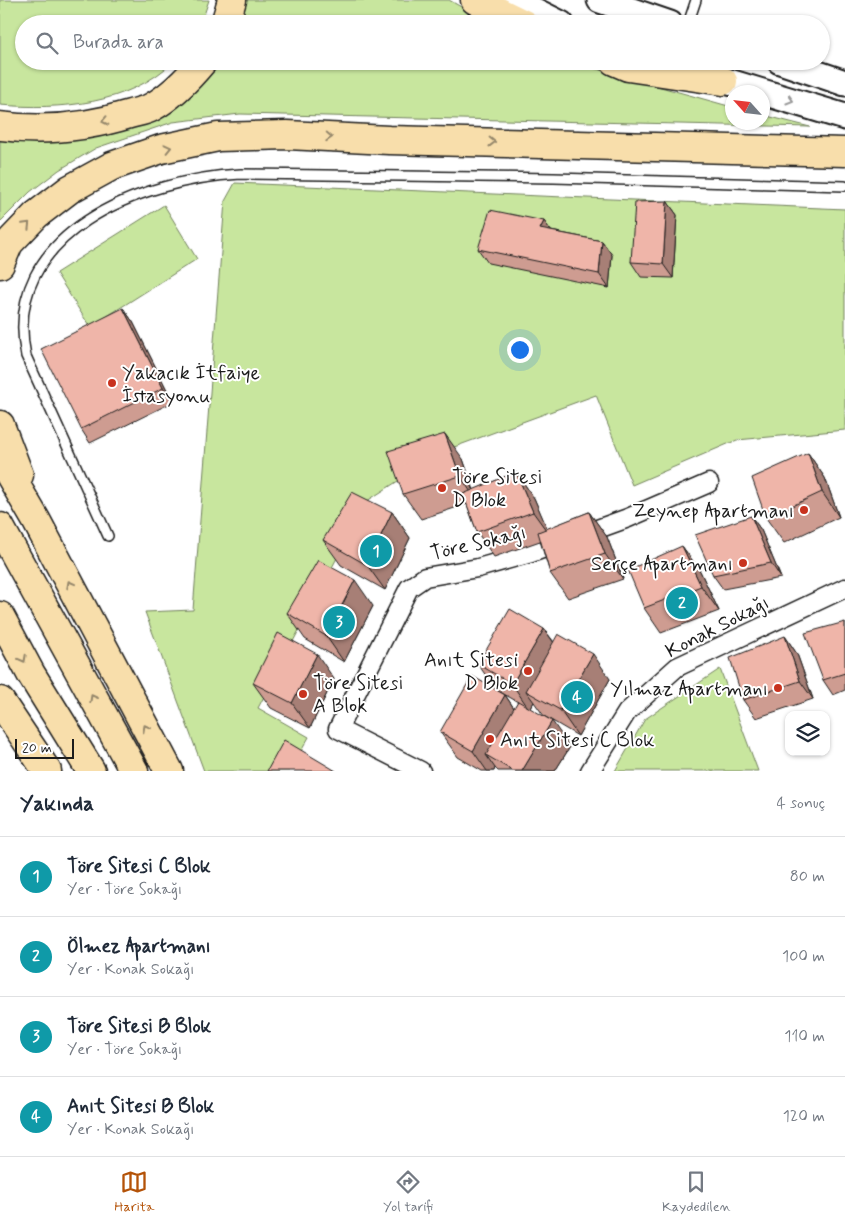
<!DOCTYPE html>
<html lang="tr">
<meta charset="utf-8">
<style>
body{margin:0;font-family:Mynerve,sans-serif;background:#f2f2f3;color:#1f2937}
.controls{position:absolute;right:15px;bottom:15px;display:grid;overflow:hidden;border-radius:10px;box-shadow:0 1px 4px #0004}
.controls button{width:45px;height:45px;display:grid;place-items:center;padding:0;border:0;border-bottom:1px solid #e0e1e3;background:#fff;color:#1f2937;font:25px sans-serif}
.compass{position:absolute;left:725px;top:85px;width:45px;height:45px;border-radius:50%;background:#fff;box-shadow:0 1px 4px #0004;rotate:297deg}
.scale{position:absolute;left:15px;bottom:12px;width:59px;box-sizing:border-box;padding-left:5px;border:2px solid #1c1c1c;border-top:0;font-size:14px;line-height:18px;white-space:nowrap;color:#1c1c1c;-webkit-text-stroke:4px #fff;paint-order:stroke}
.you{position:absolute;left:519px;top:349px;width:18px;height:18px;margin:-12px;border:4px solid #fff;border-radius:50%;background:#1a73e8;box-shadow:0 0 0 8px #1a73e833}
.badge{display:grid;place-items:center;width:32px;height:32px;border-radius:50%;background:#b45309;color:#fff;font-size:16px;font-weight:700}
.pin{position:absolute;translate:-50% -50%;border:2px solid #fff;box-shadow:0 1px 5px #0006}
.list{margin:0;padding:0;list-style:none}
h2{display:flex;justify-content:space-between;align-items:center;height:65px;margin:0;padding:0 20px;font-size:21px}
h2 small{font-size:16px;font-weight:400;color:#747a83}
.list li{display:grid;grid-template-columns:32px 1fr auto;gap:15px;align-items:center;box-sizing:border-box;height:80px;padding:0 20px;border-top:1px solid #e0e1e3}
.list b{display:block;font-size:19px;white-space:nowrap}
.list p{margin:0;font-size:16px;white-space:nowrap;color:#747a83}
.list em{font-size:16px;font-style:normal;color:#747a83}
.icon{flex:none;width:28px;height:28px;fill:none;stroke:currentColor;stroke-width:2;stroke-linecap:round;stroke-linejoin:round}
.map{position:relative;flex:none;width:845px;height:771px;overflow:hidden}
.search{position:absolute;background:#fff;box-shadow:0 1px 4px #0004;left:15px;right:15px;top:15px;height:55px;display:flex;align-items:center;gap:12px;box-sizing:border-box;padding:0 18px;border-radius:28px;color:#747a83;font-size:19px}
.sheet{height:385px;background:#fff}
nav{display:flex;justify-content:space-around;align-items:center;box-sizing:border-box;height:70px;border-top:1px solid #e0e1e3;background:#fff;font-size:14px;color:#747a83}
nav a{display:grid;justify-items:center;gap:2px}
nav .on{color:#b45309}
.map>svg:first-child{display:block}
</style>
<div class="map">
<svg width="845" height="771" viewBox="0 0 845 771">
<rect width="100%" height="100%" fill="#fff"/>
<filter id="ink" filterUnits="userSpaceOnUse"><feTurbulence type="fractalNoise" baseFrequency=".02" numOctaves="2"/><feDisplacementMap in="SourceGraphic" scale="10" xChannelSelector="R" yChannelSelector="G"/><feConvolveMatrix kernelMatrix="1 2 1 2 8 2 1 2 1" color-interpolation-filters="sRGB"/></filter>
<g filter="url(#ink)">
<path fill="#c8e69e" stroke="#72815d" d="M0,0H209L201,24H24V61H174C129,105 60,110 0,105Z
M241,0H449L491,24H235Z
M216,61H568L732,107V122H762L763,115L810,127L240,114L173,122L96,148L59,170L30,192L0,222V138L48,142L100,131Z
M235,183L845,209V430L737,440L632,485L596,395L446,450L367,501L258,708L309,737L290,771H204L145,612L193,610L225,201Z
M164,205L197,259L90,327L56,273Z
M720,669L758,771H615L645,719Z"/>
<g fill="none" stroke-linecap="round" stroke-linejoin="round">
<g stroke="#1c1c1c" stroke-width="12">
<path id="service" d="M688,24L696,0
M108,536L26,356C0,233 142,179 241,174L554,178L845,186"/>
</g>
<g stroke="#1c1c1c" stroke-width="21">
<path id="minor" d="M421,771L338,729L409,588L425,577L478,568L531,553L628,518L709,483
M590,771L627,712L677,667L845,588"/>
</g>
<g stroke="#1c1c1c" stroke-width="29">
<path id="secondary" d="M513,0L561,24
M600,0L670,24
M780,61L845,83
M703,74L845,117"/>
</g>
<g stroke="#1c1c1c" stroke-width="31">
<path id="motorway" d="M475,0L524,24
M225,24L232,0
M614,61L628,67L723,81
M0,126C44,132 88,127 130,114C137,112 145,111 152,107C172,96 188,79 203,61
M0,264L9,243L36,215L70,189L112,166L161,149L218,137L287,135L389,140L845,152
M0,425L19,475
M0,458L36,520L169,771
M0,527L134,771
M0,616L31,674L91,771
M0,701L47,771"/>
</g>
<use href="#service" stroke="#fff" stroke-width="9"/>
<use href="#minor" stroke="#fff" stroke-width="18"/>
<use href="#secondary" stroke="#fff" stroke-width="25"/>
<use href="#motorway" stroke="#f8deab" stroke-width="28"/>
</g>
<path fill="#ce9c91" stroke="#1c1c1c" d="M667,201L677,215L673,278L641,277L631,262Z
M544,221L551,231L602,241L612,255L609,288L488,263L478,249Z
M123,308L133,322L173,402L90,443L81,429Z
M808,453L825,478L839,517L784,543L766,518Z
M463,459L474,490L516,472L534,498L547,529L589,512L607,537L623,579L568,598L550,573L540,541L494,557L477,532L467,504L421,519L403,494Z
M392,512L410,538L385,590L341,565L323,540Z
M751,516L761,530L781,578L723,589L713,575Z
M682,546L700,571L719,611L661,633L644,608Z
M373,606L344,662L305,639L287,613Z
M845,622V690L833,695L823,680Z
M544,629L554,642L610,679L578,736L544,716L534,702L530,708L570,747L555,771H498L495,768L494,771H482L458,757L440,732L505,695L514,708L518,702L495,689L478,664Z
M785,636L797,654L813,699L756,718L743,700Z
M334,679L310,728L271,708L253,683Z"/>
<path fill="#a77f76" stroke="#1c1c1c" d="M667,201L677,215L673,278L663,264Z
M544,221L554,235L540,229Z
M602,241L612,255L609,288L599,274Z
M123,308L133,322L173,402L163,388Z
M445,434L463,459L477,501L460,476Z
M808,453L825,478L839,517L822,492Z
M516,472L534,498L551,537L533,512Z
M392,512L410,538L385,590L367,565Z
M589,512L607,537L623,579L605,554Z
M751,516L761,530L781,578L771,563Z
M682,546L700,571L719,611L701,586Z
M355,580L373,606L344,662L326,636Z
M544,629L562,654L526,691L534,702L529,709L512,684Z
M785,636L797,654L813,699L800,681Z
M317,654L334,679L310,728L292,703Z
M593,654L610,679L578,736L560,710Z
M505,695L522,720L486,755L495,768L494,771H487L473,751Z
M552,721L570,747L555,771H522Z"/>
<path fill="#efb5a9" stroke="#1c1c1c" d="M667,201L663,264L631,262L635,202Z
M490,210L544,221L540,229L602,241L599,274L478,249Z
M123,308L163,388L81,429L41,349Z
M445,434L460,476L403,494L388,451Z
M808,453L822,492L766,518L752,478Z
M516,472L533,512L477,532L463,494Z
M352,492L392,512L367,565L323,540Z
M589,512L605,554L550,573L538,532Z
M751,516L771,563L713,575L695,535Z
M682,546L701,586L644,608L628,570Z
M318,560L355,580L326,636L287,613Z
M510,609L544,629L512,684L478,664Z
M845,622V673L823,680L805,633Z
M278,633L317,654L292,703L253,683Z
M558,634L593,654L560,710L526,691Z
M785,636L800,681L743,700L730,658Z
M472,676L505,695L473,751L440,732Z
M518,701L552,721L522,771H513L486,755Z
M284,740L336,771H267Z"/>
<defs><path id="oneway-chevron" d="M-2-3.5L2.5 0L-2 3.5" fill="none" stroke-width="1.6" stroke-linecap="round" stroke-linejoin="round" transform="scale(1.25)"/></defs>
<use stroke="#999" href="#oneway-chevron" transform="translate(790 100) rotate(17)"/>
<g stroke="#95876b">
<use href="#oneway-chevron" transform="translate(105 121) rotate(168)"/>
<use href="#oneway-chevron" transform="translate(329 137) rotate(3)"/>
<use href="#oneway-chevron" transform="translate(492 142) rotate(1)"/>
<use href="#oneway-chevron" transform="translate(168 148) rotate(-13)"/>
<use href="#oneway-chevron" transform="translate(27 225) rotate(-46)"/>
<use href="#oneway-chevron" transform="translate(70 584) rotate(-118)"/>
<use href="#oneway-chevron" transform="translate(23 659) rotate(62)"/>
<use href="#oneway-chevron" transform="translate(93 698) rotate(-119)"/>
<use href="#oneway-chevron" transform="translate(146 728) rotate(-118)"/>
</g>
</g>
<g fill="#c8321e" stroke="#fff" stroke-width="2">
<circle cx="112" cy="383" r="5"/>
<circle cx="442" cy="488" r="5"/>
<circle cx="804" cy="510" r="5"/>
<circle cx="743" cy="563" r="5"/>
<circle cx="528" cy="671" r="5"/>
<circle cx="778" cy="688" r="5"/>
<circle cx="303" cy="694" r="5"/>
<circle cx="490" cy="739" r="5"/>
</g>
<g text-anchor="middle" stroke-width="4" stroke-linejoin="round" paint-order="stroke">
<g font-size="20" fill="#1c1c1c" stroke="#fff" text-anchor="start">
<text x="122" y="379">Yakacık İtfaiye<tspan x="122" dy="23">İstasyonu</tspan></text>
<text x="452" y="483">Töre Sitesi<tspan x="452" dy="23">D Blok</tspan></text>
<text x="794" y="517" text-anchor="end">Zeynep Apartmanı</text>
<text x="733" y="570" text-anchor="end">Serçe Apartmanı</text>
<text x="518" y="666" text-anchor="end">Anıt Sitesi<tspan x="518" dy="23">D Blok</tspan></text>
<text x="313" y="689">Töre Sitesi<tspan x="313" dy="23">A Blok</tspan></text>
<text x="768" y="695" text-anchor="end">Yılmaz Apartmanı</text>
<text x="500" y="746">Anıt Sitesi C Blok</text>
</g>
<g font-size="20" fill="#1c1c1c" stroke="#fff">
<text transform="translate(478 542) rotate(-13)" y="7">Töre Sokağı</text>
<text transform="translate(717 626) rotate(-27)" y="7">Konak Sokağı</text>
</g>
</g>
</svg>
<div class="controls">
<button><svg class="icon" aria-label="layers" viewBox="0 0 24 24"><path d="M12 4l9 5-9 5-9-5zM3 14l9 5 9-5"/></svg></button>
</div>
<svg class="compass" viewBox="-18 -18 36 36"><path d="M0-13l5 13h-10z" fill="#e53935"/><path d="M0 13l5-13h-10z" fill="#747a83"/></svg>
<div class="scale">20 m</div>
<div class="you"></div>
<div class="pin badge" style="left:376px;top:551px;background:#0f9aa8">1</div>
<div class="pin badge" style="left:682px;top:603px;background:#0f9aa8">2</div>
<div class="pin badge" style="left:339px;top:622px;background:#0f9aa8">3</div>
<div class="pin badge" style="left:577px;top:697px;background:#0f9aa8">4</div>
<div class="search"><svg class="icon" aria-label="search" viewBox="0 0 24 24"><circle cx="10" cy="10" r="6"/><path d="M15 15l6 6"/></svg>Burada ara</div>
</div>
<section class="sheet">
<h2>Yakında<small>4 sonuç</small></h2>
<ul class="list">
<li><span class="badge" style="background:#0f9aa8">1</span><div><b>Töre Sitesi C Blok</b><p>Yer · Töre Sokağı</p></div><em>80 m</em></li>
<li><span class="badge" style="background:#0f9aa8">2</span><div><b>Ölmez Apartmanı</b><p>Yer · Konak Sokağı</p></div><em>100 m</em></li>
<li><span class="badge" style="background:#0f9aa8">3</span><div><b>Töre Sitesi B Blok</b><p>Yer · Töre Sokağı</p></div><em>110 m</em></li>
<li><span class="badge" style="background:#0f9aa8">4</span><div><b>Anıt Sitesi B Blok</b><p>Yer · Konak Sokağı</p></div><em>120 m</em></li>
</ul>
</section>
<nav>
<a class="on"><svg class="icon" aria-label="map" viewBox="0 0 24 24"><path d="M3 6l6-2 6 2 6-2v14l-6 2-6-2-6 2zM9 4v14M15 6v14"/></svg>Harita</a>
<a><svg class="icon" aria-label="directions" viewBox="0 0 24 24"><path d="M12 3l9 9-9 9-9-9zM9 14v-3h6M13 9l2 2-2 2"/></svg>Yol tarifi</a>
<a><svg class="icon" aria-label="saved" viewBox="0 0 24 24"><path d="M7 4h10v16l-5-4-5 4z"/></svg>Kaydedilen</a>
</nav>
